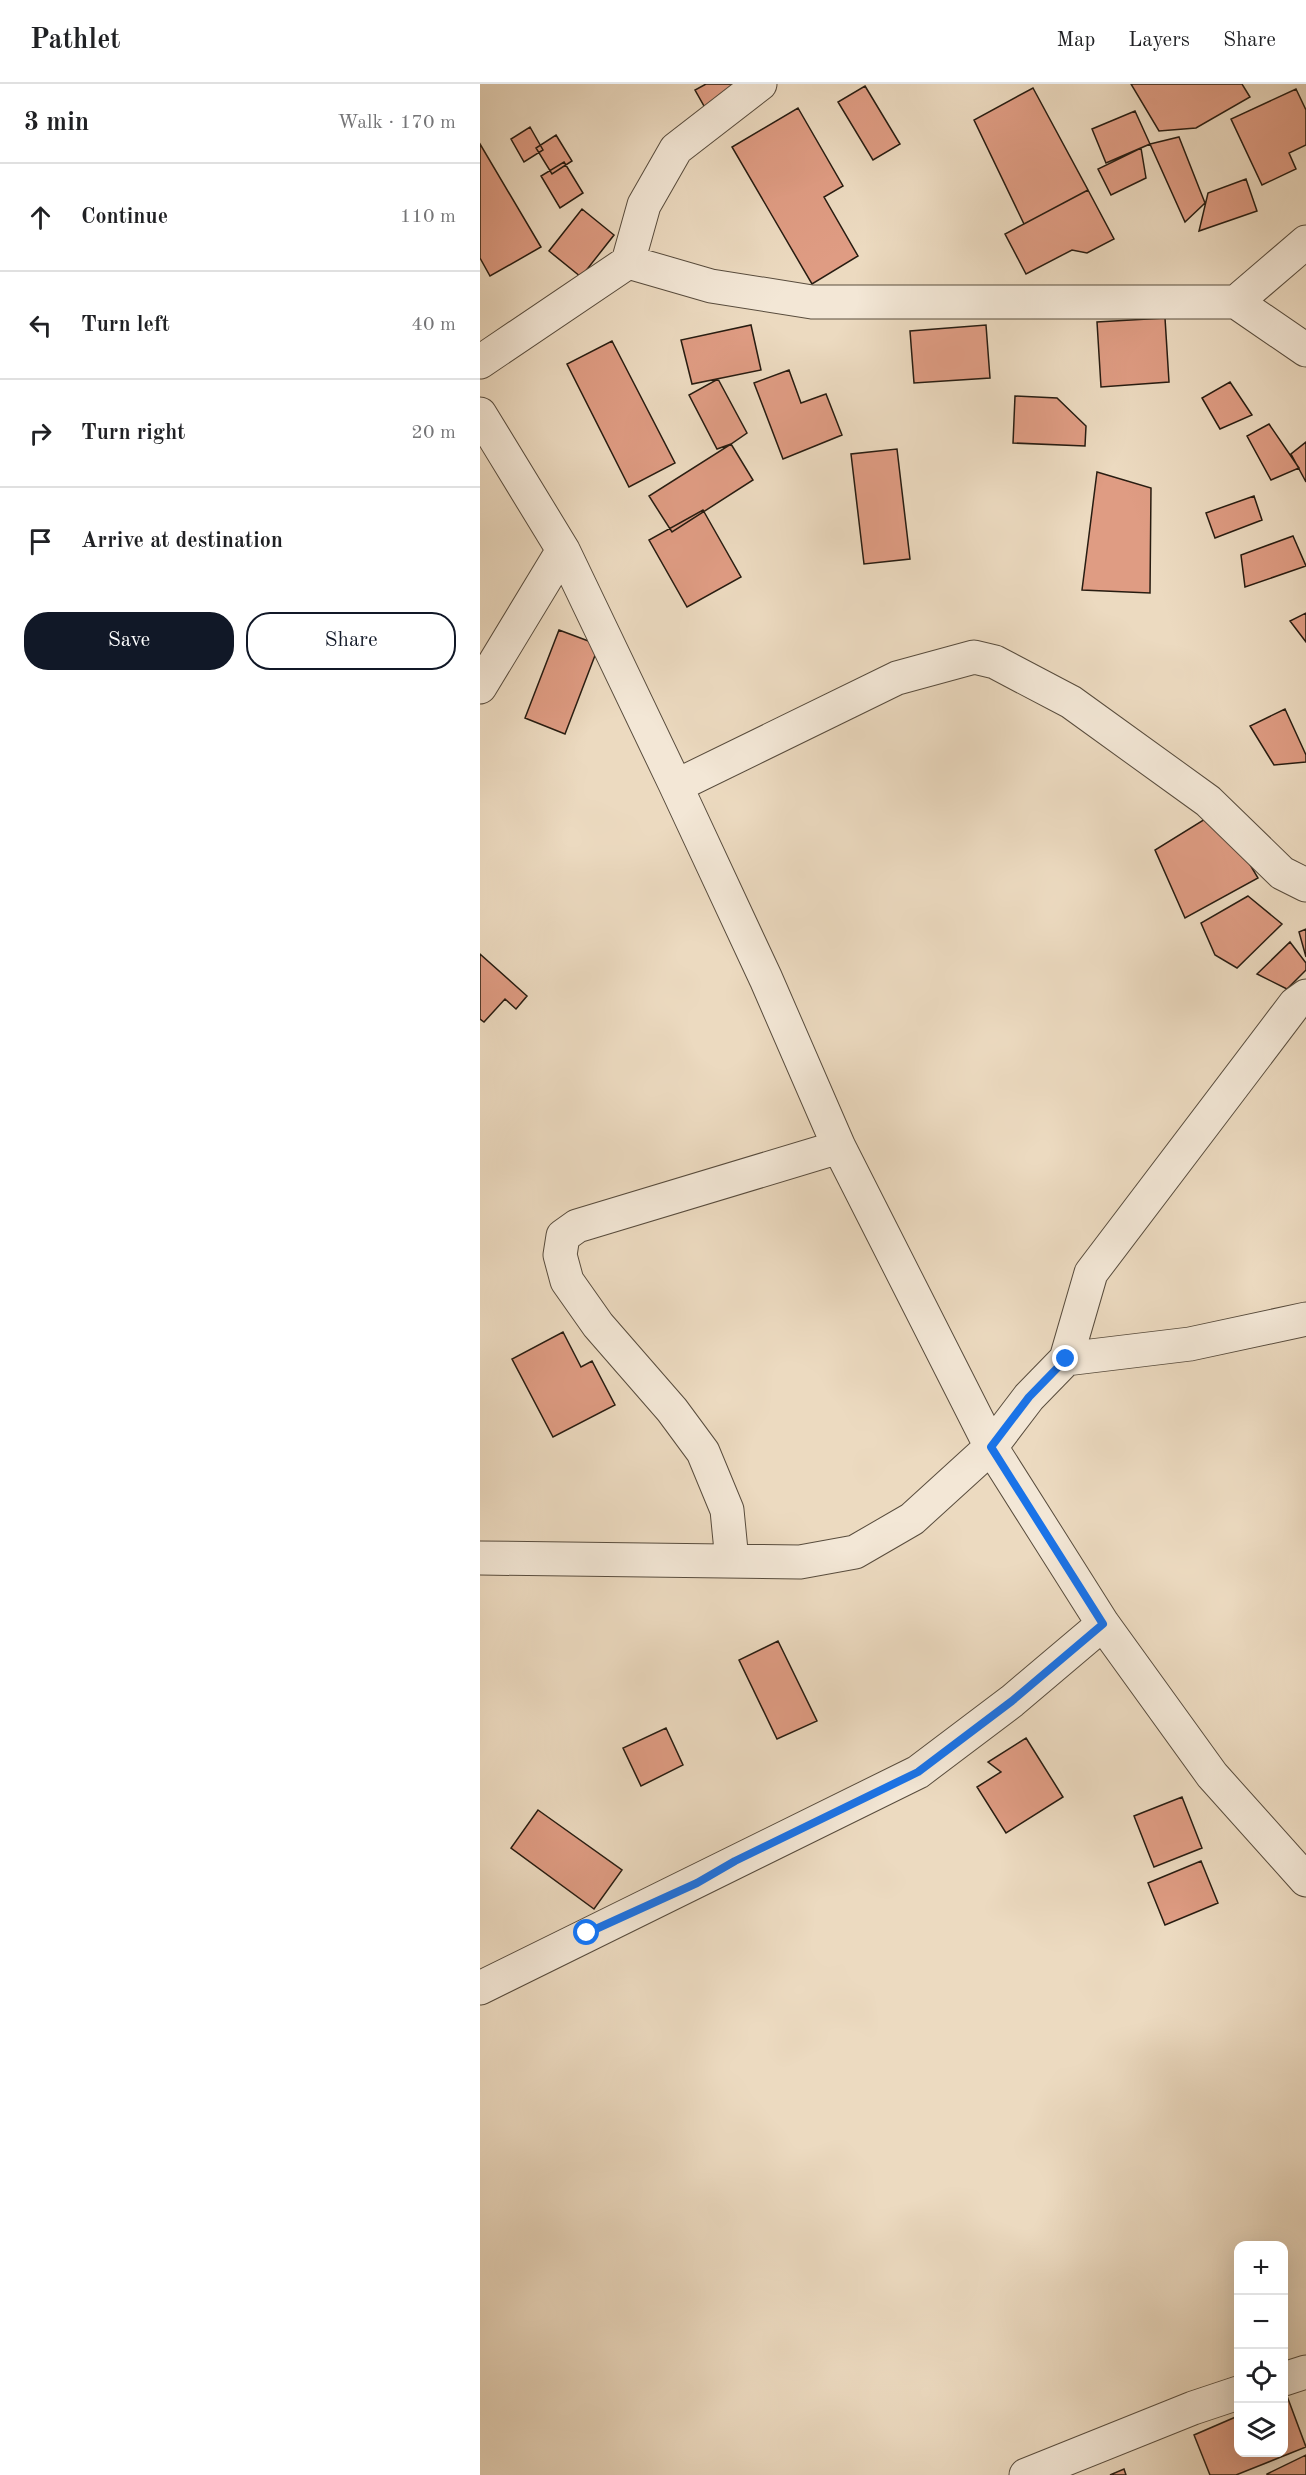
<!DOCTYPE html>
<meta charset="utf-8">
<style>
body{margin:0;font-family:"Old Standard TT",serif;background:#f6f6f6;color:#202124}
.controls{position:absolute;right:18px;bottom:18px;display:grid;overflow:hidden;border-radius:12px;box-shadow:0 6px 24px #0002}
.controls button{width:54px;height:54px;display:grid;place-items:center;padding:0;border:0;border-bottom:2px solid #e0e0e0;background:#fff;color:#202124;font:30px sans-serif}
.stop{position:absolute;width:18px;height:18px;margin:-14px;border:4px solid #1a73e8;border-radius:50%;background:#fff}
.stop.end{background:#1a73e8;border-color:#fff;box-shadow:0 2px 6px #0008}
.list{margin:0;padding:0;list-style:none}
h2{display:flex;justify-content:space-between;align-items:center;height:78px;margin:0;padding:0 24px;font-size:26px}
h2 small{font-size:20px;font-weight:400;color:#757577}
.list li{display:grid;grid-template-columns:39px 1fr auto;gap:18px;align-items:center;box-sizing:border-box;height:108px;padding:0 24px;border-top:2px solid #e0e0e0}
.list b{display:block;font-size:22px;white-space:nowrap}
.list em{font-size:20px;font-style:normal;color:#757577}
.actions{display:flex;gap:12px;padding:18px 24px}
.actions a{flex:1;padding:14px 0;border:2px solid #111827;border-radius:24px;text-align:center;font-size:21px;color:#111827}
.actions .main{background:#111827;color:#fff}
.icon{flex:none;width:33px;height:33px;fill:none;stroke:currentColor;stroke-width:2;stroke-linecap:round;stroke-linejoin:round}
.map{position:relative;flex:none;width:826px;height:2391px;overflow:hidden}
header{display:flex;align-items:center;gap:36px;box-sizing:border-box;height:84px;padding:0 30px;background:#fff;border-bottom:2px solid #e0e0e0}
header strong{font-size:28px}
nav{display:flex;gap:33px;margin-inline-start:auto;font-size:21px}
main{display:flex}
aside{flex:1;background:#fff}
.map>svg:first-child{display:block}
</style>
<header>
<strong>Pathlet</strong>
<nav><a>Map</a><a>Layers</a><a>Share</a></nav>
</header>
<main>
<aside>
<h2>3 min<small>Walk · 170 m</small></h2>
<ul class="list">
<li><svg class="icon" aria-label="ahead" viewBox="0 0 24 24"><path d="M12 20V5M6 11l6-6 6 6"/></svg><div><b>Continue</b></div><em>110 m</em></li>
<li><svg class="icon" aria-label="left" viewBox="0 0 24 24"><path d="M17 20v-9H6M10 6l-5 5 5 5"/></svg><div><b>Turn left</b></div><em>40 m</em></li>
<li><svg class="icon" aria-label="right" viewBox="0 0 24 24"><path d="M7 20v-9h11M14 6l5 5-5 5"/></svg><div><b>Turn right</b></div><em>20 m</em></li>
<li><svg class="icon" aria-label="arrive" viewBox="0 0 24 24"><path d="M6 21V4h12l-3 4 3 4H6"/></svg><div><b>Arrive at destination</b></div></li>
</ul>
<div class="actions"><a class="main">Save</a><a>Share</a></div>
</aside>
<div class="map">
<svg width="826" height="2391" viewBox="0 0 826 2391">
<rect width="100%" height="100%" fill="#ecdac0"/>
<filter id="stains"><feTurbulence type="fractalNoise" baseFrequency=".00333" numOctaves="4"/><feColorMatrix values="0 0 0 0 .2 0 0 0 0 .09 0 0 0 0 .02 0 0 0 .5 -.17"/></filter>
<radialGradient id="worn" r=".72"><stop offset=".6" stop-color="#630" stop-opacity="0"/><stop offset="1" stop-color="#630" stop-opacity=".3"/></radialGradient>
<path fill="#df9c83" stroke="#271c11" stroke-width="1.5" d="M226,0H258L228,29L215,6Z
M651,0H762L770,13L716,44L679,47Z
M385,2L420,60L393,76L358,18Z
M553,4L608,106L544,140L494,36Z
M816,5L826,26V61L809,69L816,85L782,101L751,35Z
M318,24L363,102L344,113L378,172L332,200L252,63Z
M655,27L670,60L626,79L612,45Z
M50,43L63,66L44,78L31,55Z
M76,51L92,77L72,90L56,64Z
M699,53L725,119L705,138L670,60Z
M0,60L61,163L10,192L0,174Z
M661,64L666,94L631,111L618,85Z
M84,78L103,109L80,124L61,92Z
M766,95L777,127L719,147L728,109Z
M608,106L634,155L607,169L592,166L546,190L525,150Z
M102,125L134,151L101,193L69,167Z
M685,234L689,298L621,303L617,238Z
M271,241L281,286L212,300L201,256Z
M506,241L510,294L434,299L430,247Z
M132,257L195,379L149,403L87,280Z
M309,286L321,319L346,310L362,351L303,375L274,299Z
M238,295L267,349L251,360L237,365L209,311Z
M750,298L772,331L740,345L722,314Z
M535,312L577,314L606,342L605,362L533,359Z
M789,340L819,384L791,396L767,352Z
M826,358V398L811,370Z
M251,360L273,396L192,448L169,412Z
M417,365L430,475L384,480L371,370Z
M617,388L671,404L670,509L602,506Z
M774,412L782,436L735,454L726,429Z
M223,426L261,493L207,523L169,456Z
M813,452L826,482L765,503L761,471Z
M826,529V558L810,537Z
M79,546L119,561L85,650L45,634Z
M805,625L826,671V678L794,681L770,642Z
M738,727L778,794L705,834L675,766Z
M768,812L802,840L757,884L735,871L721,839Z
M826,845V873L819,848Z
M810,858L826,879V886L807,905L777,890Z
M0,870L47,912L36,925L25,915L4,938L0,935Z
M83,1248L101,1283L112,1277L135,1321L73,1353L32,1275Z
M298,1557L337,1637L297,1655L259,1576Z
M186,1644L203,1681L161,1702L143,1664Z
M546,1654L583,1713L526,1749L497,1703L521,1688L508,1678Z
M702,1713L722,1764L674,1783L654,1732Z
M58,1726L142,1786L114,1825L31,1764Z
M721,1777L738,1819L685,1841L668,1799Z
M807,2312L826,2363L756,2391H730L714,2351L758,2332V2368H804V2314Z
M826,2371V2391H787V2390Z
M644,2385L646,2391H630Z"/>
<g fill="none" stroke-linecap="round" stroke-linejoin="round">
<g stroke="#584c3d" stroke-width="35">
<path id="minor" d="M148,178L231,202L332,218H756L826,266
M756,218L826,158
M0,278L148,178L164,121L196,65L280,0
M0,330L83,466L196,702L286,895L359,1063L511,1363L623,1540L732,1691L826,1796
M0,603L83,466
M196,702L417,594L494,573L515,578L591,618L728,717L802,789L826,801
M586,1275L710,1260L826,1235
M0,1474L320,1478L375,1468L432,1435L511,1363L549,1313L586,1275L611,1189L815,920L826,912
M252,1477L247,1426L223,1368L192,1326L118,1241L87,1197L80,1171L83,1152L97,1142L359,1063
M0,1904L438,1688L532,1617L623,1540
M804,2295L826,2288
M546,2391L713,2324L758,2309"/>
</g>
<use href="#minor" stroke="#f3e7d6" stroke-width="33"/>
</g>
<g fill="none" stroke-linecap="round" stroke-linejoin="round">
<path stroke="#1a73e8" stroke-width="8" d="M107,1849L217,1799L255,1777L438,1688L532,1617L623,1540L511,1363L549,1313L586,1275"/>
</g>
<rect width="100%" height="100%" filter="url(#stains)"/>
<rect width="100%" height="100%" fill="url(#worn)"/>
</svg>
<div class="controls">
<button>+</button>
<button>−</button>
<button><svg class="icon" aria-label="locate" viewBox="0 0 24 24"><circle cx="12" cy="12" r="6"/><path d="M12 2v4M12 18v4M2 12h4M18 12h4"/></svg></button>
<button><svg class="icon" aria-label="layers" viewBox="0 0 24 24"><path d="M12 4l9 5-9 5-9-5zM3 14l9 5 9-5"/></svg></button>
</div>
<div class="stop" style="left:107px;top:1849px"></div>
<div class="stop end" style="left:586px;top:1275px"></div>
</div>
</main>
